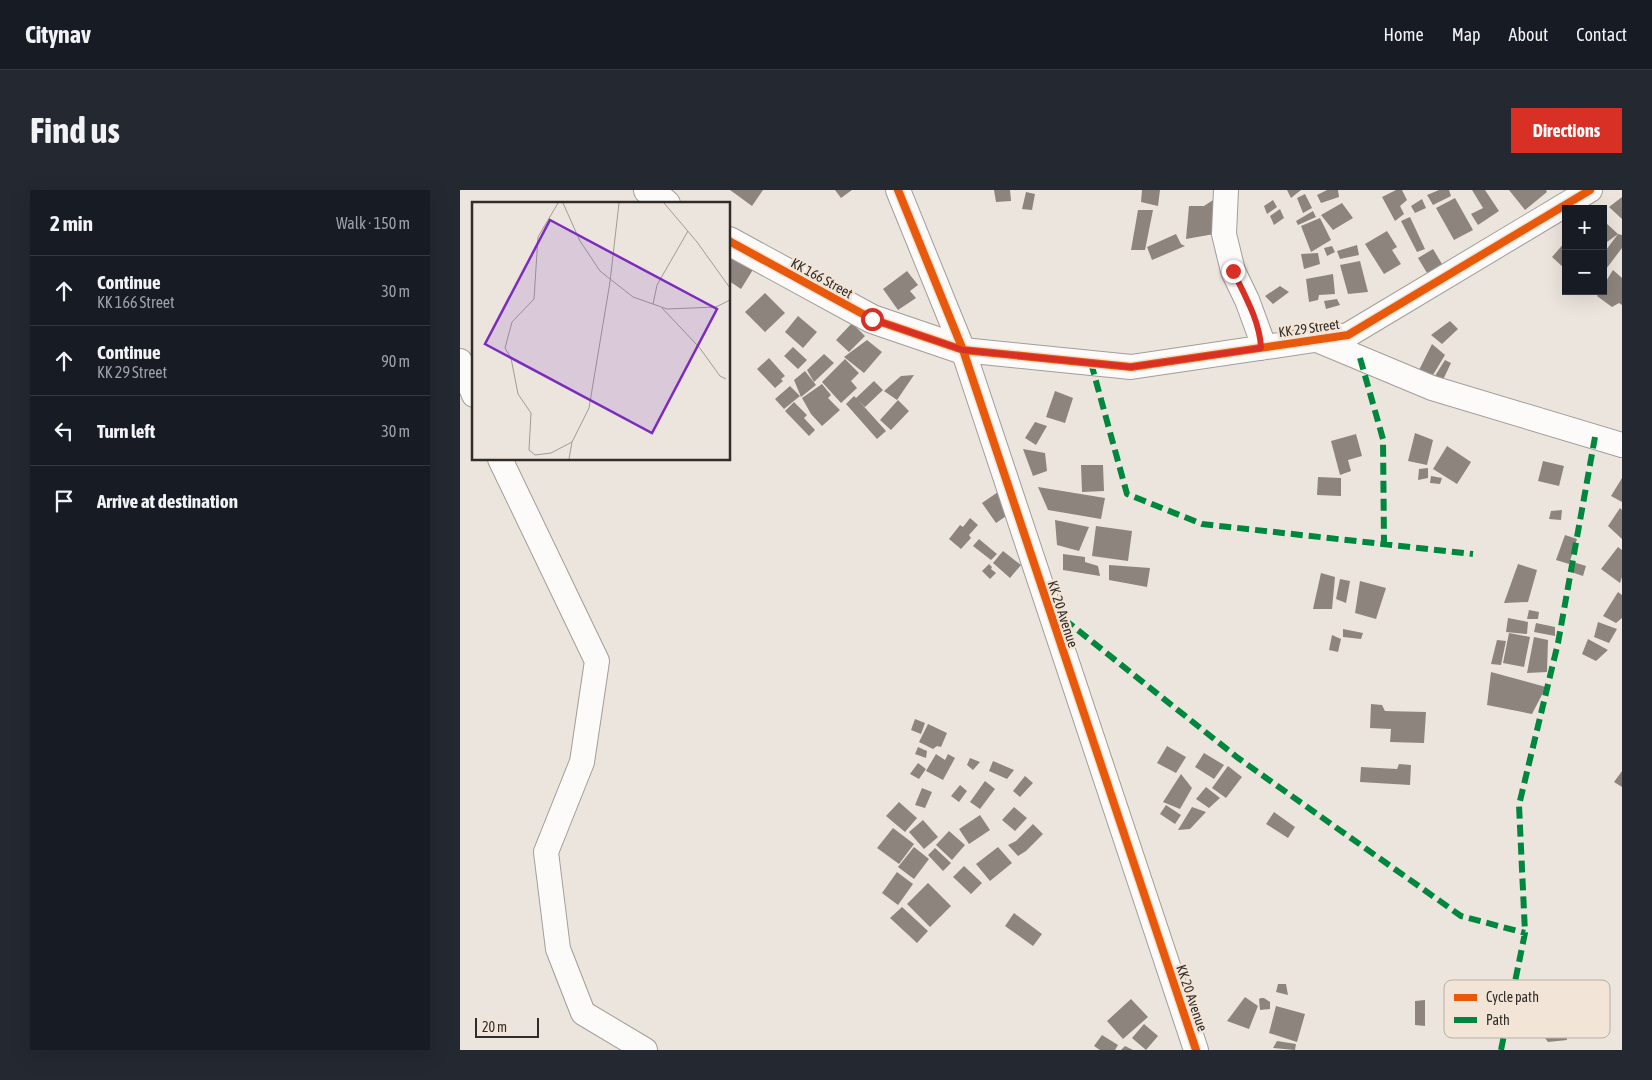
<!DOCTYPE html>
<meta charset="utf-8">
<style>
body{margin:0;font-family:"Asap Condensed",sans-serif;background:#242831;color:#f1f3f6}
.controls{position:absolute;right:15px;top:15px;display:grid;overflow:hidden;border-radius:0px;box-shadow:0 5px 20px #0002}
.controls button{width:45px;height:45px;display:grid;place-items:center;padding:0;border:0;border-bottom:1px solid #363941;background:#171b24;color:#f1f3f6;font:25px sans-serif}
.scale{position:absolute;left:15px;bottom:12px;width:64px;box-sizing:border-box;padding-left:5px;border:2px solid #312c27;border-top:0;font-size:14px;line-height:18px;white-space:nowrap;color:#312c27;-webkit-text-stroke:4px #f2e5d8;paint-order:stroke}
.stop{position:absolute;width:15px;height:15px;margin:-11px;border:4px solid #d93025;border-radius:50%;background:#fff}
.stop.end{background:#d93025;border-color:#fff;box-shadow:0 1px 5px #0008}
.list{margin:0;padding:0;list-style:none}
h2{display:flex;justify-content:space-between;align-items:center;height:65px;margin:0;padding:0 20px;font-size:21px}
h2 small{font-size:16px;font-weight:400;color:#9ea1a6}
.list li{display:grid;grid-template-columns:32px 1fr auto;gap:15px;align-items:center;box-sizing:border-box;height:70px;padding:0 20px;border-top:1px solid #363941}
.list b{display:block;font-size:19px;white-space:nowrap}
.list p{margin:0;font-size:16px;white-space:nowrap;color:#9ea1a6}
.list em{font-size:16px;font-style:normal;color:#9ea1a6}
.icon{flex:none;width:28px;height:28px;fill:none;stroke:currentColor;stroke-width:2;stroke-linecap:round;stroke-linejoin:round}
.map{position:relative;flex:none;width:1162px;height:860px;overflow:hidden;border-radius:0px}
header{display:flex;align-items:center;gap:30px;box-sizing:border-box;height:70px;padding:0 25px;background:#171b24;border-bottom:1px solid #363941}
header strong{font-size:24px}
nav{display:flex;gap:28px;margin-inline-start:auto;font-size:18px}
.intro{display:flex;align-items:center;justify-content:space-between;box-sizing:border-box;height:120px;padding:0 30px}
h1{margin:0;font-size:35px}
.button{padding:12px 22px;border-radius:0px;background:#d93025;color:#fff;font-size:18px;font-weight:700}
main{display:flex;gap:30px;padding:0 30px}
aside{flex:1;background:#171b24;border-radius:0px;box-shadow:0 5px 20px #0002}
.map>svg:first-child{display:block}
</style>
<header>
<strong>Citynav</strong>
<nav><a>Home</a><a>Map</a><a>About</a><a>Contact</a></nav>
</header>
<div class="intro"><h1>Find us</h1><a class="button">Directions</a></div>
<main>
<aside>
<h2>2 min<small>Walk · 150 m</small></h2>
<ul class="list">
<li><svg class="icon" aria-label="ahead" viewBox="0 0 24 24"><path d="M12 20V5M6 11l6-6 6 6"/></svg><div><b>Continue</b><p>KK 166 Street</p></div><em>30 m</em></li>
<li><svg class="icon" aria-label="ahead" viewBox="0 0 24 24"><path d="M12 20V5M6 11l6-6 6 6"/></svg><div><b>Continue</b><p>KK 29 Street</p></div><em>90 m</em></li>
<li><svg class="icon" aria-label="left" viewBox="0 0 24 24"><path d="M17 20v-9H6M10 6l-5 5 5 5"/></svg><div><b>Turn left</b></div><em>30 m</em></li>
<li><svg class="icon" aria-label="arrive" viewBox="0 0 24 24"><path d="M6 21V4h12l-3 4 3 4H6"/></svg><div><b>Arrive at destination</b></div></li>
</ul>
</aside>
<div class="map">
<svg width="1162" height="860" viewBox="0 0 1162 860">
<rect width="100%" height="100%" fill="#ece5de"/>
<path fill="#8d857d" d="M270,0H303L292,16Z
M375,0H392L381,8Z
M534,0H550L551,11L536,12Z
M682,0H700L698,16L681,12Z
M827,0H841L831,8Z
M867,0H878L879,7L861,13L857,5Z
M936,0H942L947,10L940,16L944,24L935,31L922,7Z
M979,0H989L991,6L973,15L967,5Z
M1012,0H1025L1039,21L1018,35L1011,24L1023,18Z
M1049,0H1086L1087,2L1065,20Z
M566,2L575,4L572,20L562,19Z
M845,4L852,18L843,23L837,8Z
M759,6L754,44L726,49L729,16H744Z
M1162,7V29L1149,17Z
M995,8L1013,40L994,50L976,18Z
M962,9L966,18L955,23L951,16Z
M813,10L817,17L807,24L804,16Z
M882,13L893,28L873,40L861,25Z
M820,19L824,28L814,35L810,26Z
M678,20H693L685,60H671Z
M853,21L856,27L838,35L836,31Z
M950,27L965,59L957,62L941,31Z
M860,28L871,50L851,62L841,36Z
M1146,33L1158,44L1143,55V35Z
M927,41L937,57L932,60L941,74L924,84L905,54Z
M716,44L721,54L725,56L692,70L687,57Z
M1158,44L1162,45V58L1143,83V64Z
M1106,51V79H1105L1092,67Z
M897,55L899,65L880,69L877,61Z
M872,56L875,62L867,66L864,58Z
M973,59L991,89L976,98L958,68Z
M858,63L860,74L844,79L841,64Z
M274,64L294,78L281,99L269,91V72Z
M900,71L908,102L888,104L880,75Z
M1153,80L1162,88V115L1159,113L1152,117L1137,106L1140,101H1143V96Z
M447,81L458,95L450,101L456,108L438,120L423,99Z
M873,84L875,104L859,105L858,110L849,112L846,89Z
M820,96L829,102L813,114L805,106Z
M305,103L325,123L305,142L285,122Z
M877,109L880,115L866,119L864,111Z
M338,126L357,142L343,158L325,142Z
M990,131L998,139L982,154L971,145Z
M392,133L405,146L389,162L376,150Z
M407,150L422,162L404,183L384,167Z
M972,154L985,165L970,190L957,184Z
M333,157L347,170L338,179L324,166Z
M364,164L374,173L354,192L347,180Z
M309,168L325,186L321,189L323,191L315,198L297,179Z
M385,169L399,183L391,191L397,198L381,213L362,192Z
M985,170L991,173L982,192L973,189Z
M345,181L356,195L341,207L334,190Z
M454,185L437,210L424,201L441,186Z
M414,191L423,200L405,217L399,211L426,241L417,249L386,214L394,206L396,208Z
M362,194L371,205L368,208L380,220L362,236L351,224L342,208Z
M330,196L340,206L324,219L315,209Z
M595,201L613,208L605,233L586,227Z
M438,210L449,221L431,240L420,230Z
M334,212L347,225L344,228L355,240L349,246L325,221Z
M575,232L587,236L576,255L565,248Z
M955,243L973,250L967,275L948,271Z
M896,244L902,266L888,270L891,281L880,285L871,251Z
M987,256L1011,272L997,294L973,279Z
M563,259L585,263L587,281L573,286Z
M1083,271L1104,276L1099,296L1078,291Z
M621,275H643L644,301L622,302Z
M968,278V288L958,290L959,279Z
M971,286L982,288L980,294L970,293Z
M858,287L881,288V306L857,305Z
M1162,288V312L1151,306Z
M578,297L645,308L641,329L588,320Z
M538,302L552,322L536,333L522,313Z
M1160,318L1162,320V349L1148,336Z
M1102,320L1101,330L1089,329L1091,321Z
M510,328L518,335L509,345L511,348L501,359L489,349L500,335L503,337Z
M595,330L629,337L619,361L597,355Z
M636,336L672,341L668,371L632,366Z
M1105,345L1117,349L1109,374L1096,370Z
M519,349L537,364L531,370L513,356Z
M1158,357L1162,360V387L1160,393L1141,379Z
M543,361L561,375L550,388L533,373Z
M603,364L625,367V372L638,376L640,386L603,380Z
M1113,372L1126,376L1123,386L1108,381Z
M529,374L532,377L531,379L536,383L530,389L522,381Z
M1058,374L1077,380L1068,412L1044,413Z
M649,375L690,378L687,397L649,390Z
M861,383L875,387L872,419H853Z
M880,389L890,391L886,413L876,409Z
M900,391L926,398L916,429L895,423Z
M1158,402L1162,405V428L1156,433L1143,426Z
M1069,420L1079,422L1078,429H1067Z
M1048,428L1068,432L1067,444L1046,442Z
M1138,432L1157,439L1149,453L1134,447Z
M1076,433L1095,437V446L1074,442Z
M883,439L903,443L901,449L883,447Z
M1049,443L1070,447L1064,477L1043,473Z
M872,445L881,449L878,462L869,460Z
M1074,447L1088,450L1087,482L1067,483Z
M1128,449L1148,460L1136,471L1122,464Z
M1037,450L1046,451L1041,475L1031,474Z
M1031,482L1086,497L1072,524L1027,515Z
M911,514L922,515L925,521L966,522L964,553L930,552L931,539L910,538Z
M455,529L465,533L461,544L451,540Z
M468,534L487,543L481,557L477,556L473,559L459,552Z
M707,556L726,567L716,583L697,573Z
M458,557L467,561L466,568L455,564Z
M744,563L764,575L754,589L735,577Z
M476,564L485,570L488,564L495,568L483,590L466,581Z
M510,568L520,572L513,580L507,575Z
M533,571L554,580L547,589L529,581Z
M458,573L466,579L459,589L450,584Z
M939,574L951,575L950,595L900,592L901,577L937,579Z
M768,576L782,587L766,608L752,598Z
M1162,581V597L1154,592Z
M721,584L732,598L720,619L703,612Z
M565,586L573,593L560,607L553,601Z
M525,591L535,599L520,619L510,612Z
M500,595L507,601L499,612L491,606Z
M746,597L760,608L749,618L736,609Z
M462,598L472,602L465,618L455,615Z
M439,612L457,628L445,642L426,626Z
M706,615L721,625L715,634L700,624Z
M554,617L567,628L555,641L542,630Z
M732,617L746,622L730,639L718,640Z
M814,622L835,637L828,648L806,634Z
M520,625L530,640L509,654L499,639Z
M463,630L478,647L464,659L449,642Z
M573,634L583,644L566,661L558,666L548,655L556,651Z
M433,638L454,654L439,674L417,658Z
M489,641L505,655L492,670L476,655Z
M454,657L469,669L454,689L438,677Z
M538,657L552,673L530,691L516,674Z
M475,658L491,673L483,681L468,665Z
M504,676L522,693L511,704L493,687Z
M437,682L453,694L438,715L422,703Z
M468,693L491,716L470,737L447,714Z
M442,717L468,741L457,753L430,728Z
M554,723L582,744L573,756L545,736Z
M818,794H826L828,805L816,802Z
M785,807L798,816L789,839L767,831Z
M801,808H804L810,812V819L800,820L799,809Z
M671,809L688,827L663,849L647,831Z
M965,810V836L955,835V811Z
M816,816L845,824L837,852L809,843Z
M1102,817L1107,850L1088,852L1085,848L1075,847L1078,838L1071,839L1070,833L1078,831L1076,820Z
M684,834L698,846L686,860L672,848Z
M642,845L658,855L655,860H640L634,856Z
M817,851L836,854L835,860L813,858Z
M665,856L673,860H661Z"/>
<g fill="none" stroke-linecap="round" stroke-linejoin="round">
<g stroke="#a29d97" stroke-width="26">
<path id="street" d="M438,0L503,160L736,860
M766,0L764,44L773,81L787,110L801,148V158
M857,150L972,198L1162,255
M503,160L671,177L888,145L1130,0
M0,171L14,205
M40,269L137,471L122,572L86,662L98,759L123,823L185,860"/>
</g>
<g stroke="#a29d97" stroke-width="30">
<path id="secondary" d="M188,0L206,14
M269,51L412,129L503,160"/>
</g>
<use href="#street" stroke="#fcfbfa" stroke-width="24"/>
<use href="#secondary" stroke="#fcfbfa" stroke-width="28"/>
<path stroke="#00873e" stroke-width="6" stroke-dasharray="12 6" stroke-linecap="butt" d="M900,168L923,249L924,353
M631,173L667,304L742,334L1013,364
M590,418L778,568L1001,726L1065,743
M1041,860L1065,743L1059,615L1098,453L1135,247"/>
<g stroke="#f2e5d8" stroke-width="11">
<path id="cycleway" d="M438,0L503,160L736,860
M269,51L412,129L503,160L671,177L888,145L1130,0"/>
</g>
<use href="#cycleway" stroke="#e8590c" stroke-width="8"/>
</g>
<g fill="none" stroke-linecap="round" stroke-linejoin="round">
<path stroke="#d93025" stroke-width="6" d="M412,129L503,160L671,177L801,158C800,131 784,104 773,81"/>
</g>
<g text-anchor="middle" stroke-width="5" stroke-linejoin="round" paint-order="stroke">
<g font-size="14" fill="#312c27" stroke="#f2e5d8">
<text transform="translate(362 88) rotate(29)" y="5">KK 166 Street</text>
<text transform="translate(849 138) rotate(-8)" y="5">KK 29 Street</text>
<text transform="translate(603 424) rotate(72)" y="5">KK 20 Avenue</text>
<text transform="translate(732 808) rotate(71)" y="5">KK 20 Avenue</text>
</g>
</g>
<g transform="translate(12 12)">
<rect width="258" height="258" fill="#ece5de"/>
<path fill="none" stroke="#a19b95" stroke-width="1" d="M86,1L66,35L62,97L40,120L33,146L39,156L46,192L59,211L57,248L63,253L79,251L100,240M91,1L108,39L128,69L161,95L195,107L244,105L258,98M192,1L225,40L258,86M181,102L185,83L216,29M190,106L227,145L248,174L254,177M97,257L100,240L117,206L138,80L147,1"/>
<path fill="#7b2cbf" fill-opacity="0.15" stroke="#7b2cbf" stroke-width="2.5" d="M78,18L245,107L180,231L13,142Z"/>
<rect width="258" height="258" fill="none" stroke="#312c27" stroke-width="2.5"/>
</g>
<rect x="984" y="790" width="166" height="58" rx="8" fill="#f2e5d8" stroke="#b8aea3" stroke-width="1"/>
<rect x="994" y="804" width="23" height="7" fill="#e8590c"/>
<rect x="994" y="827" width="23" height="6" fill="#00873e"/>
<g font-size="14" fill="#312c27">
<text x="1026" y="812">Cycle path</text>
<text x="1026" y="835">Path</text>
</g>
</svg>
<div class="controls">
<button>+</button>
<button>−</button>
</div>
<div class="scale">20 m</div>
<div class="stop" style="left:412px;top:129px"></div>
<div class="stop end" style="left:773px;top:81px"></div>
</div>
</main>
